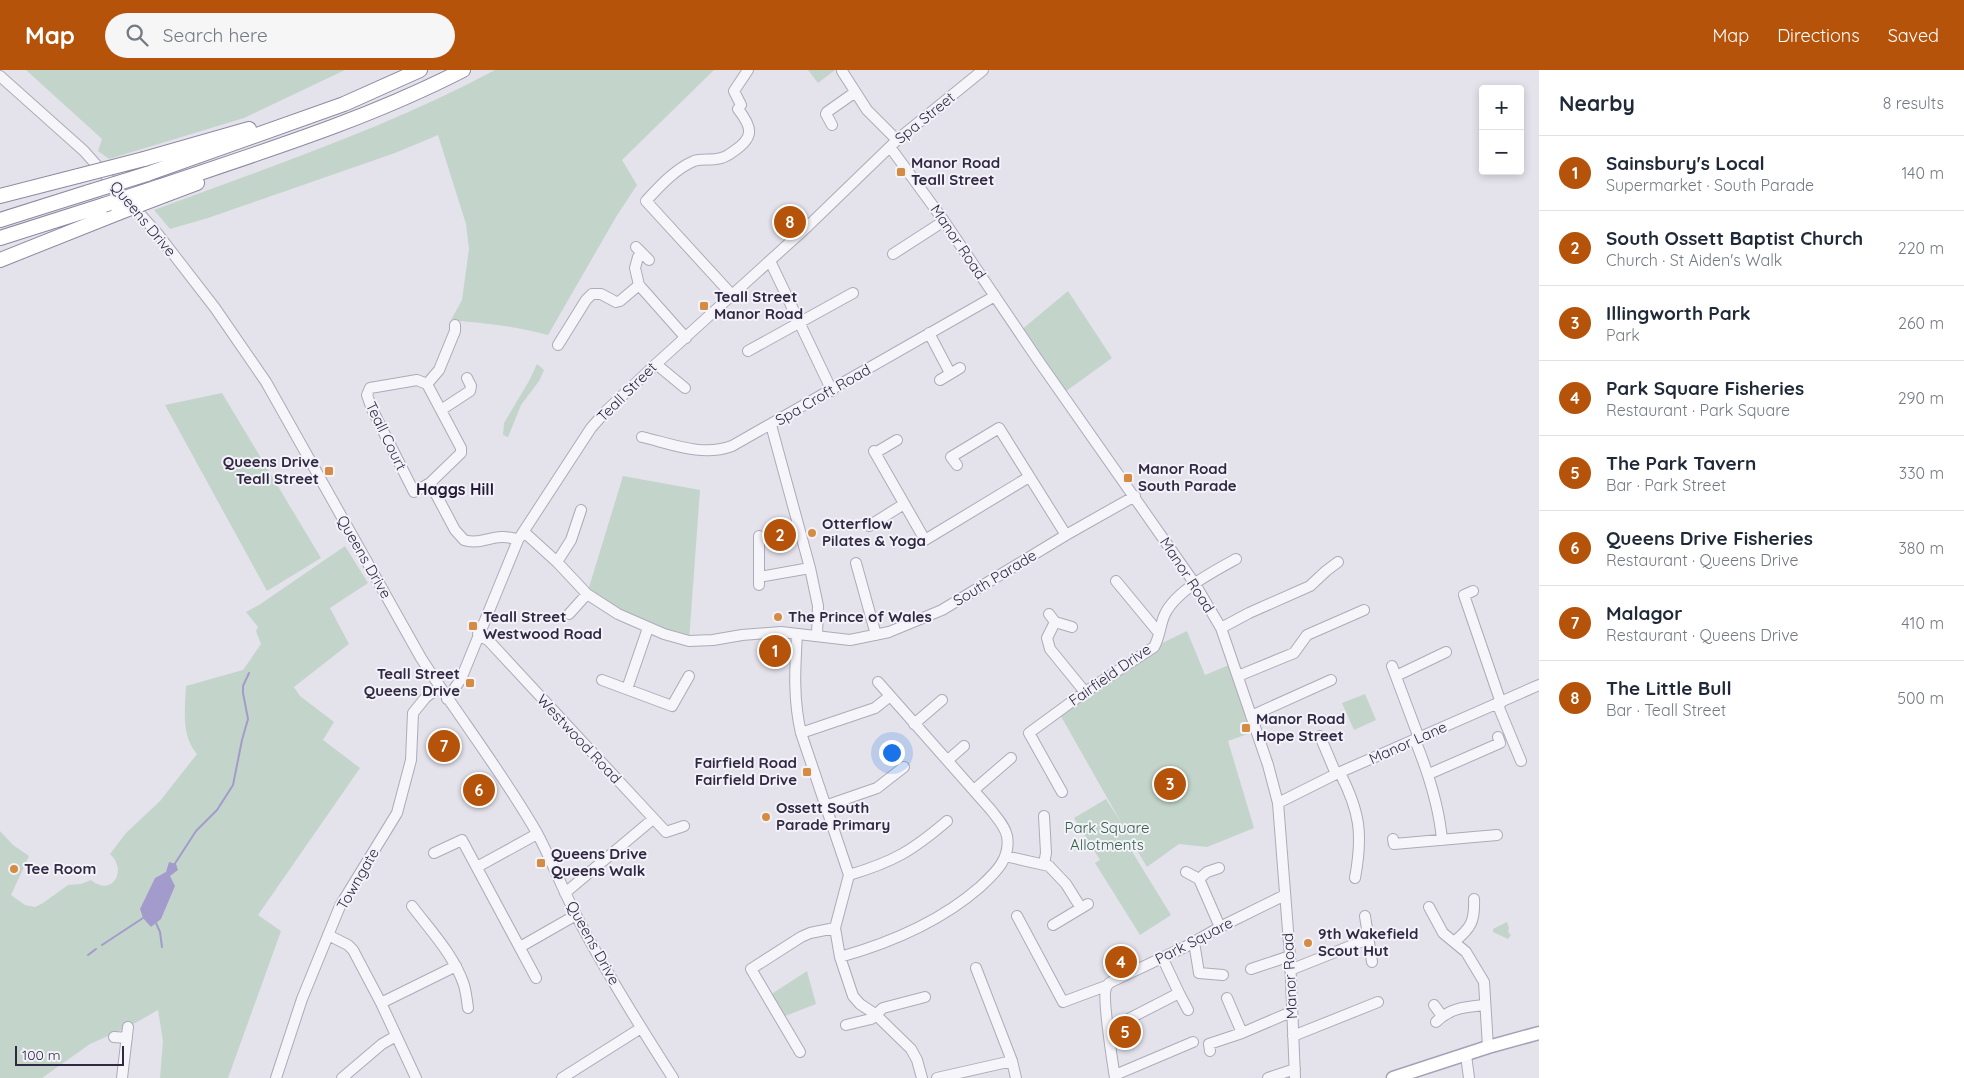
<!DOCTYPE html>
<meta charset="utf-8">
<style>
body{margin:0;font-family:Quicksand,sans-serif;background:#f6f6f7;color:#1f2937}
.controls{position:absolute;right:15px;top:15px;display:grid;overflow:hidden;border-radius:5px;box-shadow:0 2px 8px #0003}
.controls button{width:45px;height:45px;display:grid;place-items:center;padding:0;border:0;border-bottom:1px solid #e0e1e3;background:#fff;color:#1f2937;font:25px sans-serif}
.scale{position:absolute;left:15px;bottom:12px;width:109px;box-sizing:border-box;padding-left:5px;border:2px solid #312944;border-top:0;font-size:14px;line-height:18px;white-space:nowrap;color:#312944;-webkit-text-stroke:4px #f3f2f8;paint-order:stroke}
.you{position:absolute;left:891px;top:682px;width:18px;height:18px;margin:-12px;border:4px solid #fff;border-radius:50%;background:#1a73e8;box-shadow:0 0 0 8px #1a73e833}
.badge{display:grid;place-items:center;width:32px;height:32px;border-radius:50%;background:#b45309;color:#fff;font-size:16px;font-weight:700}
.pin{position:absolute;translate:-50% -50%;border:2px solid #fff;box-shadow:0 1px 5px #0006}
.list{margin:0;padding:0;list-style:none}
h2{display:flex;justify-content:space-between;align-items:center;height:65px;margin:0;padding:0 20px;font-size:21px}
h2 small{font-size:16px;font-weight:400;color:#747a83}
.list li{display:grid;grid-template-columns:32px 1fr auto;gap:15px;align-items:center;box-sizing:border-box;height:75px;padding:0 20px;border-top:1px solid #e0e1e3}
.list b{display:block;font-size:19px;white-space:nowrap}
.list p{margin:0;font-size:16px;white-space:nowrap;color:#747a83}
.list em{font-size:16px;font-style:normal;color:#747a83}
.icon{flex:none;width:28px;height:28px;fill:none;stroke:currentColor;stroke-width:2;stroke-linecap:round;stroke-linejoin:round}
.map{position:relative;flex:none;width:1539px;height:1008px;overflow:hidden}
header{display:flex;align-items:center;gap:30px;box-sizing:border-box;height:70px;padding:0 25px;background:#b45309;color:#fff}
header strong{font-size:24px}
nav{display:flex;gap:28px;margin-inline-start:auto;font-size:18px}
.search{width:350px;height:45px;background:#f6f6f7;display:flex;align-items:center;gap:12px;box-sizing:border-box;padding:0 18px;border-radius:28px;color:#747a83;font-size:19px}
main{display:flex}
aside{flex:1;background:#fff}
.map>svg:first-child{display:block}
</style>
<header>
<strong>Map</strong>
<div class="search"><svg class="icon" aria-label="search" viewBox="0 0 24 24"><circle cx="10" cy="10" r="6"/><path d="M15 15l6 6"/></svg>Search here</div>
<nav><a>Map</a><a>Directions</a><a>Saved</a></nav>
</header>
<main>
<div class="map">
<svg width="1539" height="1008" viewBox="0 0 1539 1008">
<rect width="100%" height="100%" fill="#e4e2eb"/>
<path fill="#c3d5ca" d="M26,0H345L244,48L109,89L98,81L102,69Z
M495,0H714L622,90L637,115L616,147L548,265C516,256 484,253 451,250L462,230L469,179L466,154L438,65L395,83L208,148L170,159L154,140C269,97 387,58 495,0Z
M808,0H835L818,13Z
M1068,221L1112,288L1062,324L1020,261Z
M537,294L544,300L539,311L521,335L508,367L503,365L504,353L529,311Z
M222,323L321,488L267,521L165,335Z
M623,406L700,420L689,571L587,524Z
M345,476L368,513L330,538L349,574L294,617L300,626L334,652L323,670L360,698L258,845L281,861L228,1008H160L163,971L158,940L128,957L90,974L42,1008H0V761L13,775L29,786L11,825L25,835L35,837L43,833L68,815L81,814L91,810C110,827 129,802 110,784L126,763L160,731L197,684C181,666 185,639 186,616L243,600L261,574L256,561L258,557L246,542L259,535Z
M1187,561L1205,605L1229,595L1256,661L1228,671L1254,758L1207,777L1179,774L1147,797L1132,772L1128,775L1171,845L1140,865L1095,793L1100,790L1074,748L1106,729L1122,754L1058,641L1154,577Z
M1365,624L1376,650L1354,660L1342,633Z
M1507,852L1509,858L1508,862L1511,865L1508,869L1493,862V859Z
M807,901L816,934L780,948L767,927Z"/>
<path fill="#a39bcc" d="M169,792L176,794L178,800L170,806L175,816L161,849L151,857L143,848L140,839L155,808L166,802Z"/>
<g fill="none" stroke-linecap="round" stroke-linejoin="round">
<path stroke="#a39bcc" stroke-width="2" d="M174,795L196,761L217,740L233,715L242,670L248,649L243,623V616L249,603
M156,853L160,862L162,877
M102,875L143,848
M88,885L96,879"/>
<g stroke="#aeaab9" stroke-width="12">
<path id="minor" d="M842,1L867,40L897,70
M0,6L84,81L157,163L215,238L266,312L421,588C459,647 502,702 537,763C551,789 562,818 576,845C605,901 639,955 673,1008
M741,35L734,21L748,0
M832,55L826,44L827,42L854,23
M890,77L944,151L1038,290L1195,514L1221,558L1268,695L1278,733L1290,886L1295,1008
M636,177L649,190
M642,184L638,187L635,198L639,215L686,268
M893,184L944,151
M770,191L832,321
M732,225L646,131C659,117 675,99 694,91C702,88 712,91 721,88C726,87 730,84 734,81C755,67 752,57 738,39
M929,263L950,303
M558,275L586,230L592,224H601L616,232L620,231L639,215
M748,281L853,223
M656,294L685,318
M417,310L427,314L461,378V383L430,413L414,422L372,339L367,325L370,318Z
M940,310L960,298
M427,314L439,300L455,261V255
M441,340L470,321L471,316L467,308
M771,355L810,498L818,536L817,566
M642,367C672,374 702,387 732,376L995,226
M874,381L925,470L1029,407
M875,383L897,370
M957,395L951,387L999,358L1066,465
M430,413L455,460L464,470C483,476 495,461 518,470
M869,456L904,434
M524,462L557,492L587,524L618,544L664,564L689,571L713,570L742,565L781,562L850,570L889,562L942,540L1066,465L1135,426
M759,466V515
M557,492L571,470L581,440
M856,493L876,565
M759,507L810,498
M1116,511L1159,563
M1473,521L1464,525L1501,633
M569,544L587,524
M1049,544L1055,552L1072,557
M1055,552L1047,568L1050,579L1085,622
M1221,558L1249,543L1310,516L1326,501L1338,492
M478,564L489,571L666,762L684,756
M797,564C795,598 793,629 801,663L849,805L835,858L840,887L853,926L860,934L875,944L911,979L917,990L922,1008
M1392,596L1419,668
M1238,606L1294,583L1307,565L1364,540
M1396,606L1446,582
M602,610L672,636L689,606
M627,619L648,558
M447,629L461,609L518,470L591,358L606,341L656,294L807,157L897,70L983,0
M1497,633L1521,691
M1251,646L1331,610
M914,654L942,630
M801,663L875,638L890,626
M1320,666L1336,704
M1415,670C1428,702 1439,735 1442,770
M948,690L964,676
M1340,703C1360,742 1363,764 1355,808
M1429,704L1500,673L1498,667
M975,719L1011,688
M1062,722L1029,663L1085,622L1154,577C1160,567 1160,554 1165,544C1176,521 1214,501 1236,489
M1278,733L1336,704L1539,615
M825,736L877,718L904,697
M1393,769L1394,774L1497,765
M434,783L462,770L536,908
M1005,786L1049,796L1066,814L1081,838
M1044,794L1046,783L1044,746
M477,797L537,764
M1186,802L1199,809L1220,857
M849,805C893,792 912,781 947,751
M1199,809L1207,802L1219,798
M565,823L653,749
M412,836C430,860 454,885 464,915C466,922 467,930 468,938
M1429,837L1443,863L1466,882L1484,912L1488,977
M1017,846L1063,932L1106,916
M1365,846L1372,892
M1053,855L1088,834
M328,865L348,875L353,880L381,933L416,1008
M1455,871C1471,858 1475,851 1474,829
M1194,872L1199,903L1223,905
M520,877L576,845
M840,887C890,873 940,852 980,817C995,803 1011,789 1007,766C1005,756 997,748 991,740L878,612
M976,898L1012,991L1016,1008
M1251,899L1290,886
M1290,900L1368,869
M1179,923L1188,940
M1227,928L1242,963
M381,933L456,896
M1434,935L1442,946
M1436,952C1450,938 1465,937 1484,935
M846,955L871,949L883,938L925,927
M1109,959L1179,923L1162,887
M1293,966L1378,932
M114,967L127,968
M1210,981L1209,974L1242,963L1291,942
M800,982L751,899L801,867L810,863L835,858
M1466,985L1469,1008
M1115,1005L1193,972
M122,1008L128,957
M276,1008L302,929L340,836L397,743L411,690L413,643L426,627L440,617
M342,1008L382,974L396,966
M562,1008L641,958
M937,1008L1012,991
M1115,1008C1113,995 1102,927 1106,918C1107,915 1109,913 1111,912L1187,876L1220,857L1285,825
M1268,1008L1295,999"/>
</g>
<g stroke="#a6a1b7" stroke-width="15">
<path id="major" d="M1393,1008L1488,977L1539,963"/>
</g>
<g stroke="#8f88a2" stroke-width="16">
<path id="highway" d="M144,89L249,59
M147,104L344,34L420,0
M158,117C261,82 366,50 463,0
M165,125L197,113
M0,126L78,106
M0,150L89,122
M0,168L104,135
M0,190L118,143"/>
</g>
<use href="#minor" stroke="#f6f5f9" stroke-width="10"/>
<use href="#major" stroke="#fff" stroke-width="12"/>
<use href="#highway" stroke="#fff" stroke-width="14"/>
<g stroke="#8f88a2" stroke-width="16" stroke-linecap="butt">
<path id="highway-bridge" d="M78,106L144,89
M89,122L147,104
M104,135L158,117
M118,143L165,125"/>
</g>
<use href="#highway-bridge" stroke="#fff" stroke-width="14"/>
</g>
<g fill="#d58b42" stroke="#f3f2f8" stroke-width="2">
<rect x="896" y="97" width="10" height="10" rx="2.5"/>
<rect x="699" y="231" width="10" height="10" rx="2.5"/>
<rect x="324" y="396" width="10" height="10" rx="2.5"/>
<rect x="1123" y="403" width="10" height="10" rx="2.5"/>
<circle cx="812" cy="463" r="5"/>
<circle cx="778" cy="547" r="5"/>
<rect x="468" y="551" width="10" height="10" rx="2.5"/>
<rect x="465" y="608" width="10" height="10" rx="2.5"/>
<rect x="1241" y="653" width="10" height="10" rx="2.5"/>
<rect x="802" y="697" width="10" height="10" rx="2.5"/>
<circle cx="766" cy="747" r="5"/>
<rect x="536" y="788" width="10" height="10" rx="2.5"/>
<circle cx="14" cy="799" r="5"/>
<circle cx="1308" cy="873" r="5"/>
</g>
<g text-anchor="middle" stroke-width="4" stroke-linejoin="round" paint-order="stroke">
<g font-size="15" fill="#312944" stroke="#f3f2f8">
<text transform="translate(925 48) rotate(-39)" y="5">Spa Street</text>
<text transform="translate(143 149) rotate(50)" y="5">Queens Drive</text>
<text transform="translate(958 172) rotate(56)" y="5">Manor Road</text>
<text transform="translate(627 322) rotate(-45)" y="5">Teall Street</text>
<text transform="translate(823 325) rotate(-30)" y="5">Spa Croft Road</text>
<text transform="translate(386 366) rotate(64)" y="5">Teall Court</text>
<text transform="translate(364 487) rotate(60)" y="5">Queens Drive</text>
<text transform="translate(1187 505) rotate(57)" y="5">Manor Road</text>
<text transform="translate(995 508) rotate(-31)" y="5">South Parade</text>
<text transform="translate(1110 605) rotate(-35)" y="5">Fairfield Drive</text>
<text transform="translate(579 669) rotate(47)" y="5">Westwood Road</text>
<text transform="translate(1408 673) rotate(-24)" y="5">Manor Lane</text>
<text transform="translate(358 809) rotate(-60)" y="5">Towngate</text>
<text transform="translate(1194 871) rotate(-27)" y="5">Park Square</text>
<text transform="translate(593 873) rotate(61)" y="5">Queens Drive</text>
<text transform="translate(1290 906) rotate(-93)" y="5">Manor Road</text>
</g>
<g font-size="15" font-weight="bold" fill="#312944" stroke="#f3f2f8" text-anchor="start">
<text x="911" y="98">Manor Road<tspan x="911" dy="17">Teall Street</tspan></text>
<text x="714" y="232">Teall Street<tspan x="714" dy="17">Manor Road</tspan></text>
<text x="319" y="397" text-anchor="end">Queens Drive<tspan x="319" dy="17">Teall Street</tspan></text>
<text x="1138" y="404">Manor Road<tspan x="1138" dy="17">South Parade</tspan></text>
<text x="822" y="459">Otterflow<tspan x="822" dy="17">Pilates &amp; Yoga</tspan></text>
<text x="483" y="552">Teall Street<tspan x="483" dy="17">Westwood Road</tspan></text>
<text x="788" y="552">The Prince of Wales</text>
<text x="460" y="609" text-anchor="end">Teall Street<tspan x="460" dy="17">Queens Drive</tspan></text>
<text x="1256" y="654">Manor Road<tspan x="1256" dy="17">Hope Street</tspan></text>
<text x="797" y="698" text-anchor="end">Fairfield Road<tspan x="797" dy="17">Fairfield Drive</tspan></text>
<text x="776" y="743">Ossett South<tspan x="776" dy="17">Parade Primary</tspan></text>
<text x="551" y="789">Queens Drive<tspan x="551" dy="17">Queens Walk</tspan></text>
<text x="24" y="804">Tee Room</text>
<text x="1318" y="869">9th Wakefield<tspan x="1318" dy="17">Scout Hut</tspan></text>
</g>
<g font-size="15" fill="#366049" stroke="#f3f2f8">
<text x="1107" y="763">Park Square<tspan x="1107" dy="17">Allotments</tspan></text>
</g>
<g font-size="16" font-weight="bold" fill="#231b35" stroke="#f3f2f8">
<text x="455" y="425">Haggs Hill</text>
</g>
</g>
</svg>
<div class="controls">
<button>+</button>
<button>−</button>
</div>
<div class="scale">100 m</div>
<div class="you"></div>
<div class="pin badge" style="left:775px;top:581px">1</div>
<div class="pin badge" style="left:780px;top:465px">2</div>
<div class="pin badge" style="left:1170px;top:714px">3</div>
<div class="pin badge" style="left:1121px;top:892px">4</div>
<div class="pin badge" style="left:1125px;top:962px">5</div>
<div class="pin badge" style="left:479px;top:720px">6</div>
<div class="pin badge" style="left:444px;top:676px">7</div>
<div class="pin badge" style="left:790px;top:152px">8</div>
</div>
<aside>
<h2>Nearby<small>8 results</small></h2>
<ul class="list">
<li><span class="badge">1</span><div><b>Sainsbury's Local</b><p>Supermarket · South Parade</p></div><em>140 m</em></li>
<li><span class="badge">2</span><div><b>South Ossett Baptist Church</b><p>Church · St Aiden's Walk</p></div><em>220 m</em></li>
<li><span class="badge">3</span><div><b>Illingworth Park</b><p>Park</p></div><em>260 m</em></li>
<li><span class="badge">4</span><div><b>Park Square Fisheries</b><p>Restaurant · Park Square</p></div><em>290 m</em></li>
<li><span class="badge">5</span><div><b>The Park Tavern</b><p>Bar · Park Street</p></div><em>330 m</em></li>
<li><span class="badge">6</span><div><b>Queens Drive Fisheries</b><p>Restaurant · Queens Drive</p></div><em>380 m</em></li>
<li><span class="badge">7</span><div><b>Malagor</b><p>Restaurant · Queens Drive</p></div><em>410 m</em></li>
<li><span class="badge">8</span><div><b>The Little Bull</b><p>Bar · Teall Street</p></div><em>500 m</em></li>
</ul>
</aside>
</main>
